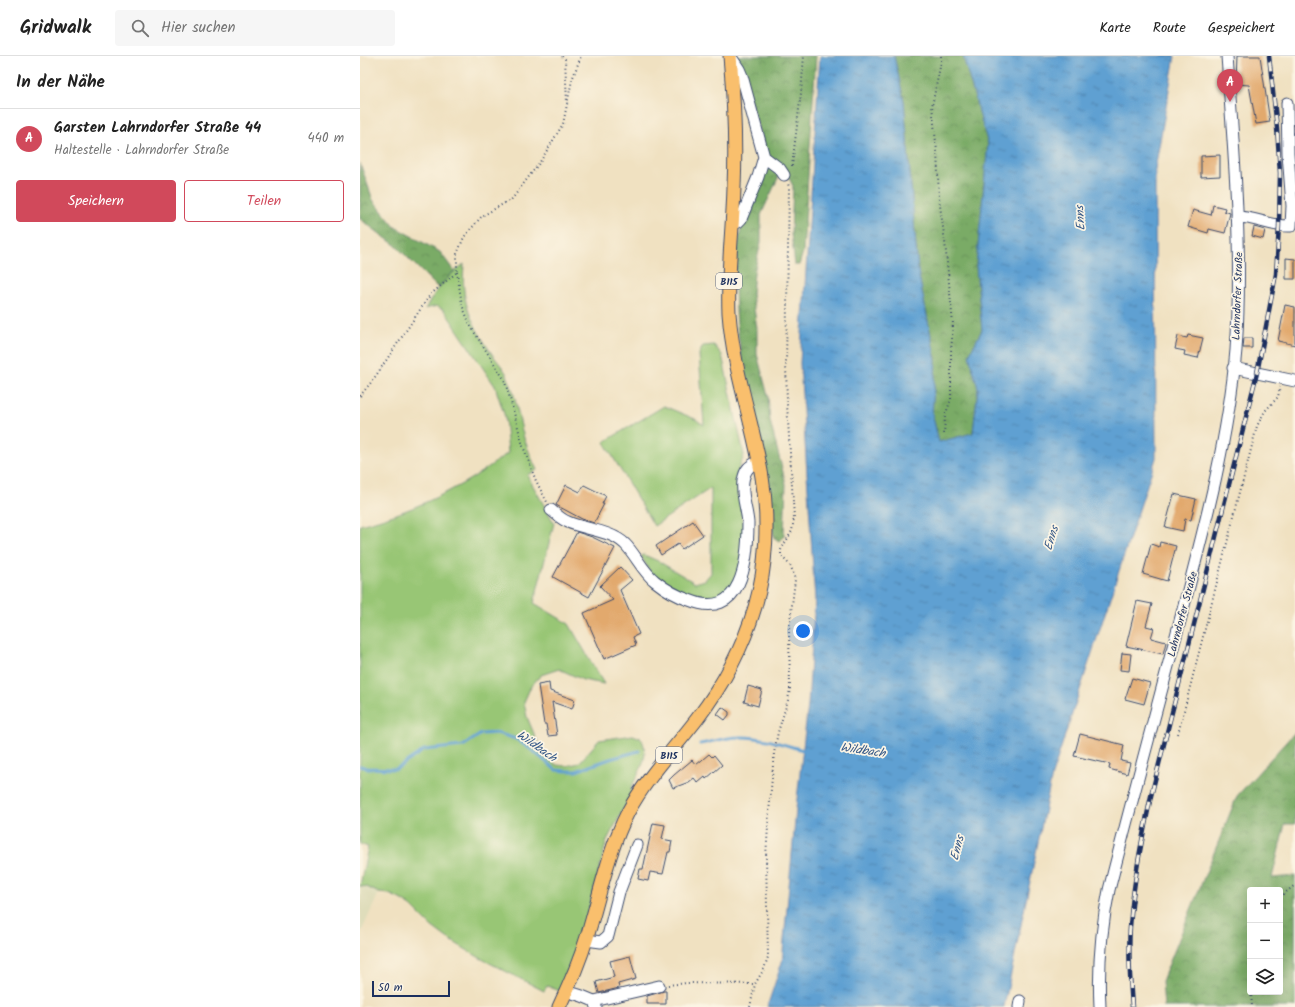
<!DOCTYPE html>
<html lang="de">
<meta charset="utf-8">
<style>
body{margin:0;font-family:Kalam,sans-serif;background:#f6f6f6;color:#222}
.controls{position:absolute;right:12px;bottom:12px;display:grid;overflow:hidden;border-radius:4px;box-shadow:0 4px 16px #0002}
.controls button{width:36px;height:36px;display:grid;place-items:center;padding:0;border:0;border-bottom:1px solid #e0e0e0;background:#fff;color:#222;font:20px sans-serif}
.scale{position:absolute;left:12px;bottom:10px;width:78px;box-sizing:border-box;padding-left:4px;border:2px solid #1b2f5e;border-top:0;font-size:11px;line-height:14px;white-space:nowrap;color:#1b2f5e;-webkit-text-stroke:3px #fcf5e5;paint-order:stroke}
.you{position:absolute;left:443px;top:575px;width:14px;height:14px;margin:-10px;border:3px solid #fff;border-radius:50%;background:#1a73e8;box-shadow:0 0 0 6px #1a73e833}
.badge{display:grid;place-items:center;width:26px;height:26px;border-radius:50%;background:#d1495b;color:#fff;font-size:13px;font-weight:700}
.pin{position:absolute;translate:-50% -33px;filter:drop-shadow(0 1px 2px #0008)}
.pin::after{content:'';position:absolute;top:21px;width:14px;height:12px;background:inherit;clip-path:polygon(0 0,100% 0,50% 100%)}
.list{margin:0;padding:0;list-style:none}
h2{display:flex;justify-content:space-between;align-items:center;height:52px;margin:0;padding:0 16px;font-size:17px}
h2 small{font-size:13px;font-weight:400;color:#767676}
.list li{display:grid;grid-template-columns:26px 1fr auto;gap:12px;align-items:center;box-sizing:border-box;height:60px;padding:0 16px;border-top:1px solid #e0e0e0}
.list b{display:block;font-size:15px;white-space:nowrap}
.list p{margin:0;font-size:13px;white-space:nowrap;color:#767676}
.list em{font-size:13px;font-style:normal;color:#767676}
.actions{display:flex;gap:8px;padding:12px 16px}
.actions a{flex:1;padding:9px 0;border:1px solid #d1495b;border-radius:4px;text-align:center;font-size:14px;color:#d1495b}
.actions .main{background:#d1495b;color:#fff}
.icon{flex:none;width:22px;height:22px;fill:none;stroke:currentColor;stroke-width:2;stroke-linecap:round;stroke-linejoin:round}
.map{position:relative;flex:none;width:935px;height:951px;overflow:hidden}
header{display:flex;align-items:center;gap:24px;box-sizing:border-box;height:56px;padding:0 20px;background:#fff;border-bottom:1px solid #e0e0e0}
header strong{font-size:19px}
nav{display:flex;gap:22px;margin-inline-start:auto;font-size:14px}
.search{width:280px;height:36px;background:#f6f6f6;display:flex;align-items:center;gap:10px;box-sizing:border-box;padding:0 14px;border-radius:4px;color:#767676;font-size:15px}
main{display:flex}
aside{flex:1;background:#fff}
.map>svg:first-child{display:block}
</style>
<header>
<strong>Gridwalk</strong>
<div class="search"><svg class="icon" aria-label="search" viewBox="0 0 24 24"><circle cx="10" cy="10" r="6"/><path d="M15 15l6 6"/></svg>Hier suchen</div>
<nav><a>Karte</a><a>Route</a><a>Gespeichert</a></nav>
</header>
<main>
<aside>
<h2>In der Nähe<small></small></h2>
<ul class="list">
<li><span class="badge">A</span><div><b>Garsten Lahrndorfer Straße 44</b><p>Haltestelle · Lahrndorfer Straße</p></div><em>440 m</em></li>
</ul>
<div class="actions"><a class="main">Speichern</a><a>Teilen</a></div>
</aside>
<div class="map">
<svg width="935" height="951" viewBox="0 0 935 951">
<defs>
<pattern id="forest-crowns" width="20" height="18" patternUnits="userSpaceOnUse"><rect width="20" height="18" fill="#7aab66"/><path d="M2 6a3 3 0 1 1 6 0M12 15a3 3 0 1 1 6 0" fill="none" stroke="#638c57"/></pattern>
<pattern id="water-ripples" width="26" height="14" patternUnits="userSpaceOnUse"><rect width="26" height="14" fill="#5fa0d2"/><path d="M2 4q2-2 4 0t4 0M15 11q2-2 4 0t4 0" fill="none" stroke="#4e83ae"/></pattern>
</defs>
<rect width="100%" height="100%" fill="#fcf5e5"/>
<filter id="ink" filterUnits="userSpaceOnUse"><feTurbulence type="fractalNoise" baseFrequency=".025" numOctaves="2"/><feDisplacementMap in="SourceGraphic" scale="8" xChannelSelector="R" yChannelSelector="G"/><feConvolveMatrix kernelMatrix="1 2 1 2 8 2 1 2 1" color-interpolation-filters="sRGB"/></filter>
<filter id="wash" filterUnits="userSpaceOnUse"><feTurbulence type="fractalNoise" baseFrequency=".012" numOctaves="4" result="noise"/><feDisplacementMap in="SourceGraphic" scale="16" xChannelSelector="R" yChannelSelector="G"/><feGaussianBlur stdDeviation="0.9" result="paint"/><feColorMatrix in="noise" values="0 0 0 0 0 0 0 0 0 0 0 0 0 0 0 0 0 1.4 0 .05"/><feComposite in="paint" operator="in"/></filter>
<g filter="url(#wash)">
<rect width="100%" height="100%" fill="#f0e1c1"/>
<path fill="#dfddbb" d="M0,830L7,831L19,837L0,879Z"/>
<path fill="#98c675" stroke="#5a7a6a" d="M104,208C101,245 109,262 128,292C133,301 141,308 146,317C156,338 158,361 164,382C168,393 172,404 177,414L167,419L194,467L174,547L209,568L244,628L223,624L199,613L181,619L171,630L164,646L167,661L180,692L187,702L197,709L206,710L219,707L239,684L273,679L281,682C291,701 279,715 271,732L272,738L247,784L223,874L200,935L187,930L184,935L120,902L87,882L71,870L51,850L40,843L29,838L19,837L7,831L0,830L8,791L0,788V469C36,460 70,446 102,428C118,419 133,408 148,397L145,361L135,330L84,254L77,250L65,253C76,235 86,221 104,208Z
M354,289L362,299L384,399L377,418L378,437L382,454L384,481L381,510L368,540L345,546L294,523L281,500L284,499L298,505L335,527L345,524L351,517V432L294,470L244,386L304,350L335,363L344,369L339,298L343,290Z"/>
<path fill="url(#forest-crowns)" stroke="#4a6d62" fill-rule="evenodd" d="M377,0H456L443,196L439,209H435L431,178L433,130L428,120L407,102Z
M534,0H603L628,88L616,210L622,274L609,299L618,332L613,377L579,386L572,357L576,305L558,215L544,45Z
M0,107L13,144L35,171L80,196L94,215L78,232L35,189L0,163Z
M406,107L419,118L418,122L401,159V186L394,217L392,238L397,273V298L408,340L410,365L426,428L424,481L419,485L414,482L412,468C405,429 398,390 390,351C380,298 370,241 378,187C383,160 396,133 406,107Z
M935,676V768H925L912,822L935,820V951H804L802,925L877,740ZM890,834H920V936H890Z"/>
<path fill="url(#water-ripples)" stroke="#3d6898" d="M460,0H534L544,45L558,215L576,305L572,357L579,386L613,377L618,332L609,299L622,274L616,210L628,88L603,0H815L795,113L796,402L692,719L644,951H407L422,906L437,743L448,649L455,544L440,307Z"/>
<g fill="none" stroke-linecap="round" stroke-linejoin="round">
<path stroke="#5fa0d2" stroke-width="3" d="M340,688C353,686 366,681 379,681C401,680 425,689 446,695
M0,710L7,712L36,713L64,694L103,690L121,678L137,677L156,683L173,695L196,714L207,715H216L250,703L279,695"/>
</g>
<g id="blocks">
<path fill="#e2a96d" d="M877,0H900L910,66L896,68L889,29L876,28Z
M860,99V120L841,121V100Z
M853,149L865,152L864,155L870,157L865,177L849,173L848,177L828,171L833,154L851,159Z
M894,171L905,174L903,183L892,180Z
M926,202L935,203V223H926Z
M925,249L935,251V289L918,285Z
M828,279L843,282L838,302L824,299L825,295L815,293L818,280L827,282Z
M884,282H892V292H883Z
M206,429L220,436L224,429L246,440L242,448H244L234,467L222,463L196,449Z
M814,438L836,443L831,464L825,463L823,475L805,471Z
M333,465L343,479L322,493L318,488L301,499L296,490Z
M217,476L232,481L255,492L229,541L193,521Z
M800,486L816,490L807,525L783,518L791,488L799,491Z
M260,511L272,524L260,534L279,578L273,581L276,589L244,603L224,557L253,544L240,530Z
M777,545L792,548L786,570L794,572L791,582L806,586L803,598L766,590Z
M762,597L771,598L769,615L760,614Z
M772,622L790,627L784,648L765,643Z
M189,627L190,635L215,644L212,653L192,646L197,679L188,680L186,668H184L178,629Z
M388,630L402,634L398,650L384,646Z
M362,651L369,656V659L365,664L357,658Z
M720,678L764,689L761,705L770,707L767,718L749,713L750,708L714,700Z
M349,698L352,701L354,699L362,709L346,723L345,721L338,727L334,722L329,726L313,732L309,724L314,719L332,704L336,709Z
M293,767L305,769L302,783L312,785L310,796H308L303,818L290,816L288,825L278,823L280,813H283Z
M270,900L276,923L258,928L259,932L239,937L236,926L254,921L250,905Z
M304,935H306V948H287V940Z"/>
</g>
</g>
<g filter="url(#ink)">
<use href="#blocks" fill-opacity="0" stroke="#3b4a6d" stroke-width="1"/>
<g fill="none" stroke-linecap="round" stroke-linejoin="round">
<g stroke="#3b4a6d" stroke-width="13">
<path id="minor" d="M371,1L379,13L382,20L404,101L398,121L381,163L378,166L372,169
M404,101L420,113L424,119
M877,161C897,161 910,171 931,170L932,150L928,97L927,47
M873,312L935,325
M191,454C196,458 202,464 208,466C226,474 250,474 265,488C276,499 282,515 295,525C305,533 317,540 329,544C382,566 388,504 388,467C387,453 381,439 383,425C385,413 389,410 399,405
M226,884L241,886L248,880L259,836L277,789
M206,935L222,940L234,945L236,951
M234,945L299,930
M659,951L660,945
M740,951C738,911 741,873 749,834C772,743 797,652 821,561C844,473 868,385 876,294C883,196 874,98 867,0"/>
</g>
<g stroke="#3b4a6d" stroke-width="15">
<path id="major" d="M199,951C210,928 220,904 227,881C240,839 248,795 268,756C286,722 314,693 337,663C363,629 383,592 395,551C407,510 409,463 402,421C393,366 373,313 369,257C367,215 373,173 374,131C376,87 374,44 370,0"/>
</g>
<path stroke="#3b4a6d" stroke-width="2" stroke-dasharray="1 3" stroke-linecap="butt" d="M202,0L205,3L207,47
M581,0V6L572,50L577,95L579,142L585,186L593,268L591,296V343L585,360L584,379
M432,110L441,37L444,0
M97,216L102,249L111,271L144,323L151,346L163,390L176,425L187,446
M0,340L13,324L70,239L97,216V198L104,181L122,160L152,143L180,106L203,68L212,24L221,0
M818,678L897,370L905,355L918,341L920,331
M920,841L935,829
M890,900V906
M308,929L327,927L395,928
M891,936L892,951
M390,951L395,928L404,913L408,901L406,800L409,757L414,697L418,676L428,644L430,633L429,574L435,524L433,516L430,509L421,500V494L432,475L434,462L427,348L426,308L429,132L428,127"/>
<use href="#minor" stroke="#fff" stroke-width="11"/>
<use href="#major" stroke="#f9bf6d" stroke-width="13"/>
<g stroke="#1b2f5e" stroke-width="4.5">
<path id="rail" d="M772,951C770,924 768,897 770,871C773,827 782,783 791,740L897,317L916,218L919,170L920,117L917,72L909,0"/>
</g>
<use href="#rail" stroke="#fcf5e5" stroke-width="3" stroke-dasharray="9" stroke-linecap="butt"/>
</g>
</g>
<g text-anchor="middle" stroke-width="3.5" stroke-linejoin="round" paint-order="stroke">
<g fill="#fcf5e5" stroke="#5e6a86" stroke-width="1">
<rect x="356" y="217" width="26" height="16" rx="3"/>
<rect x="296" y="691" width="26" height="16" rx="3"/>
</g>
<g font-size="10" font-weight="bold" fill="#1b2f5e">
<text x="369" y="229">B115</text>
<text x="309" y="703">B115</text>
</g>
<g font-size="11" fill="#1b2f5e" stroke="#fcf5e5">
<text transform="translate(877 240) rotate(-88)" y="4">Lahrndorfer Straße</text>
<text transform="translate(822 558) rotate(-75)" y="4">Lahrndorfer Straße</text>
</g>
<g font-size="12" font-style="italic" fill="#335787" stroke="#fcf5e5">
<text transform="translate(720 162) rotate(-94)" y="4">Enns</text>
<text transform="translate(691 482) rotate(-73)" y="4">Enns</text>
<text transform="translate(177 690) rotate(35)" y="4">Wildbach</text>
<text transform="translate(503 694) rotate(8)" y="4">Wildbach</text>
<text transform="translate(597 792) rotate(-76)" y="4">Enns</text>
</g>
</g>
</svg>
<div class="controls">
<button>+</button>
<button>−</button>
<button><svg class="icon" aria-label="layers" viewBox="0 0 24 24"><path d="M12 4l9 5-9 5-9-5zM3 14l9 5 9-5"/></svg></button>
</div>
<div class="scale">50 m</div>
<div class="you"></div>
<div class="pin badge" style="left:870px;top:46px">A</div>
</div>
</main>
